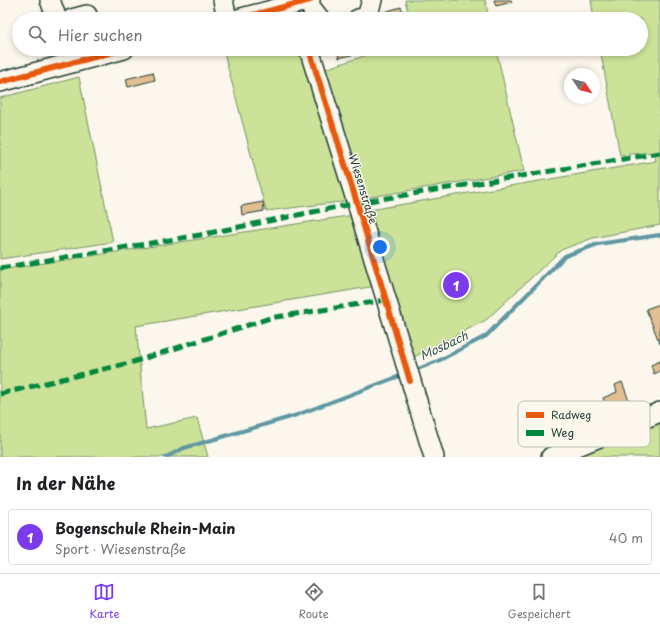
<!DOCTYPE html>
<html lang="de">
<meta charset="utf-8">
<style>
body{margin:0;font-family:"Playpen Sans",sans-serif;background:#f6f6f6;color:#202124}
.compass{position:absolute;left:564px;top:68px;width:36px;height:36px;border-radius:50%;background:#fff;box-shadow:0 2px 6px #0003;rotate:125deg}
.you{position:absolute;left:380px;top:247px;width:14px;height:14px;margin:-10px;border:3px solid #fff;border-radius:50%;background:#1a73e8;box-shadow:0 0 0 6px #1a73e833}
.badge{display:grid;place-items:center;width:26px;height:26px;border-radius:50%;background:#7c3aed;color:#fff;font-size:13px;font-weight:700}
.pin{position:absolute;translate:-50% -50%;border:2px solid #fff;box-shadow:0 1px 4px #0006}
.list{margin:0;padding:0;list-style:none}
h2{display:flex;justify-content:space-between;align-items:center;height:52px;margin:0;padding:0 16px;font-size:17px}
h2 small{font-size:13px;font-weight:400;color:#757577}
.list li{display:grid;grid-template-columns:26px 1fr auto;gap:12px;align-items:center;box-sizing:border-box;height:56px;margin:0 8px 8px;padding:0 8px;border:1px solid #e0e0e0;border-radius:4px}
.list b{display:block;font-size:15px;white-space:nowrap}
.list p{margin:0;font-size:13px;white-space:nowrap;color:#757577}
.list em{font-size:13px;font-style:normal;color:#757577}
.icon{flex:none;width:22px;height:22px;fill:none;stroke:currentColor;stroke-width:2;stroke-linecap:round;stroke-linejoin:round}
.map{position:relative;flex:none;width:660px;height:457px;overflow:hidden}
.search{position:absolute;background:#fff;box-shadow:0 2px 6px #0003;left:12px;right:12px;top:12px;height:44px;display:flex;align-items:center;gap:10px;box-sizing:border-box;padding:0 14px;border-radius:22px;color:#757577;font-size:15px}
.sheet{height:116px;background:#fff}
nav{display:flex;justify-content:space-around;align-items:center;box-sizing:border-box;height:56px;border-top:1px solid #e0e0e0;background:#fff;font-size:11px;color:#757577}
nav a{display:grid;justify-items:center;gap:2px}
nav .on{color:#7c3aed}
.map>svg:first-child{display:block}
</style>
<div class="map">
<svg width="660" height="457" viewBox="0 0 660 457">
<rect width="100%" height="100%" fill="#fbf7ec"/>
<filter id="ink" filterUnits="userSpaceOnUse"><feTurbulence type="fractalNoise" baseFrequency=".025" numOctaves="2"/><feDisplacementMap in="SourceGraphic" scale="8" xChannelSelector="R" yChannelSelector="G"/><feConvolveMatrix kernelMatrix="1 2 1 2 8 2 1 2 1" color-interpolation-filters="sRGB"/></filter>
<g filter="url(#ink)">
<path fill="#cbe298" stroke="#759066" d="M405,0H485L489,19H410Z
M591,0H660V225L593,238L561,250L486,320L410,359L369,210L656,161L654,152L620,155L600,49H641V19H594Z
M223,49H304L349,201L266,211Z
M385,49H496L524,171L359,199L319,71Z
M79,77L113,242L0,259V98Z
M354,215L376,286L136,326L146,429L197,418L208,457H0V270Z
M660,417V457H560Z"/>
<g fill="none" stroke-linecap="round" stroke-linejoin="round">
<path stroke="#5f97a2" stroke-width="4" d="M413,371L440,360L486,336L565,256L598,244L660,235
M166,457L184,448L294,416L405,374"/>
</g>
<path fill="#e2be93" stroke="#1f3d34" d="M494,0H511L512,2L496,6Z
M401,7L405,19H386L384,12Z
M337,49H370L371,50L339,58Z
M153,72L155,80L128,87L126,79Z
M263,202L264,211L242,215L241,206Z
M660,304V344L646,309Z
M660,361V371L654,374L651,365Z
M622,382L631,406L609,414L603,398L617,392L615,385Z"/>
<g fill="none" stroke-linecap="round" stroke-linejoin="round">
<g stroke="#1f3d34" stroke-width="22">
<path id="minor" d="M50,0L57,19
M223,0L227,19
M306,1L320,19
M72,19L87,15L88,19
M238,19L310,0
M358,19L367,17L372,0
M309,49L357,203L434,457
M0,82L124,49
M551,457L660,412"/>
</g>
<use href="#minor" stroke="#fbf7ec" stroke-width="19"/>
<path stroke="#00873e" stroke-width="5" stroke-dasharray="10 5" stroke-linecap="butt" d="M0,268L200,235L357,203L660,153
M0,394L133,362L270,318L386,300"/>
<g stroke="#fbf7ec" stroke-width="8">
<path id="cycleway" d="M238,19L310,0
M309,49L357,203L410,381
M0,82L124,49"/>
</g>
<use href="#cycleway" stroke="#e8590c" stroke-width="6"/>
</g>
</g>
<g text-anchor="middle" stroke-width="3" stroke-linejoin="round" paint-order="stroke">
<g font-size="11" fill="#1f3d34" stroke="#fbf7ec">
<text transform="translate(363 189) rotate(73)" y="4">Wiesenstraße</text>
</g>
<g font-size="12" font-style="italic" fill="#345b59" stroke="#fbf7ec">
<text transform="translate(444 346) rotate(-25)" y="4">Mosbach</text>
</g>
</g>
<rect x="518" y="401" width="132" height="46" rx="6" fill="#fbf7ec" stroke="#b9bfb5" stroke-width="1"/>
<rect x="526" y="412" width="18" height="6" fill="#e8590c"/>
<rect x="526" y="430" width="18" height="6" fill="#00873e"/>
<g font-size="11" fill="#1f3d34">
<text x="551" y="419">Radweg</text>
<text x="551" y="437">Weg</text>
</g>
</svg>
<svg class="compass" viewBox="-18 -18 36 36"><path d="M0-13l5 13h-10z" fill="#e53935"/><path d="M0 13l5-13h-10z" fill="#757577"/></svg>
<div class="you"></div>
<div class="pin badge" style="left:456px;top:285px">1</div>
<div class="search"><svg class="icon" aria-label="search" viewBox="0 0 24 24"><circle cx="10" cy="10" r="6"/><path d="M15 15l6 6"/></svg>Hier suchen</div>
</div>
<section class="sheet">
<h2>In der Nähe<small></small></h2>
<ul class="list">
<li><span class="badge">1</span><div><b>Bogenschule Rhein-Main</b><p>Sport · Wiesenstraße</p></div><em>40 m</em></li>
</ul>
</section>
<nav>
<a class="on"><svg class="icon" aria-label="map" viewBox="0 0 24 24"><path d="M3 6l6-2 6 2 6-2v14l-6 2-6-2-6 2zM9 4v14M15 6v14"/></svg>Karte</a>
<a><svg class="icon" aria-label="directions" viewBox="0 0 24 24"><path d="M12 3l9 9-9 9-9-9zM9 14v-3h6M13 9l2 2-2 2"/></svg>Route</a>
<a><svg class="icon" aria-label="saved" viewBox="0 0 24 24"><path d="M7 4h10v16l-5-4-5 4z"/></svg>Gespeichert</a>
</nav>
